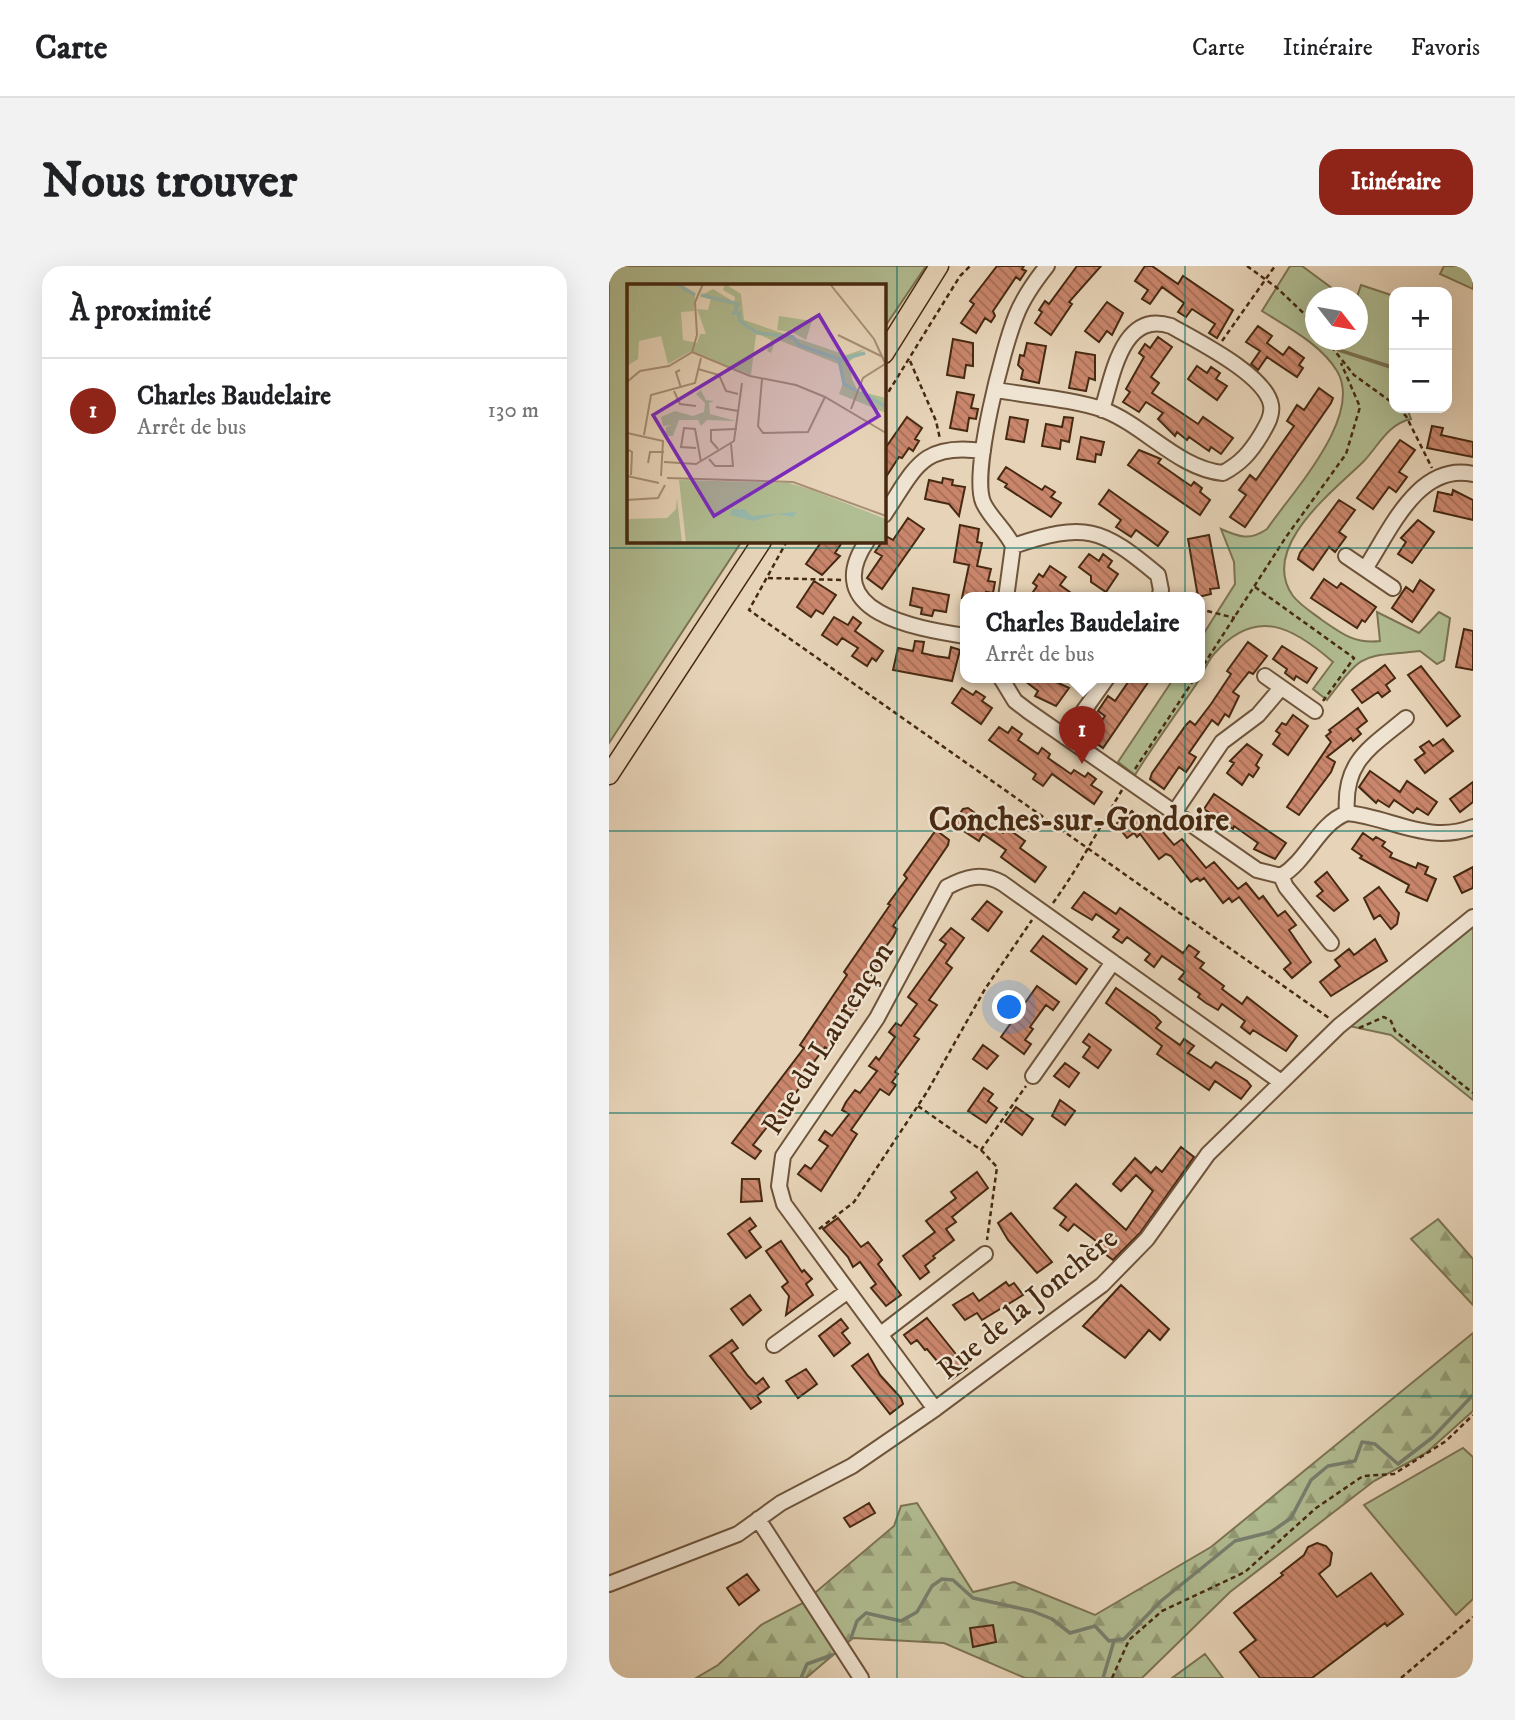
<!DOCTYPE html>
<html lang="fr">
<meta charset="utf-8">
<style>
body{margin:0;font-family:"IM FELL DW Pica",serif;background:#f2f2f2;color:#202124}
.controls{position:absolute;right:21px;top:21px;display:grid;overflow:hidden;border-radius:14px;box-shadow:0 7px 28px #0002}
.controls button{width:63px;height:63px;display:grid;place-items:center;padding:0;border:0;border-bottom:2px solid #e0e0e0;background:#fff;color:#202124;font:35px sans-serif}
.compass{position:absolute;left:696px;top:21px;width:63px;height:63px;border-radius:50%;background:#fff;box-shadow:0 7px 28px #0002;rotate:121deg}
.you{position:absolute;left:401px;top:742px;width:24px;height:24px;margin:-18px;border:5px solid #fff;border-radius:50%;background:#1a73e8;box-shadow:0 0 0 10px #1a73e833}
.badge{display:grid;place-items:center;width:46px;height:46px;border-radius:50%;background:#8f2418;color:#fff;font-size:23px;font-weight:700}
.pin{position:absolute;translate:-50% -58px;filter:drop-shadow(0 2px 4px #0008)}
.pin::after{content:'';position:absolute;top:37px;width:24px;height:21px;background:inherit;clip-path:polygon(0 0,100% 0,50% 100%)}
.popup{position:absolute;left:351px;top:326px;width:245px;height:91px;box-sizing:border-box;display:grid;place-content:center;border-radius:14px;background:#fff;filter:drop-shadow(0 2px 5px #0005);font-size:23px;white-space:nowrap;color:#757577}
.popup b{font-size:26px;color:#202124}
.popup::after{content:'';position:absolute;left:50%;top:100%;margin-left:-14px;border:14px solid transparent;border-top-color:#fff}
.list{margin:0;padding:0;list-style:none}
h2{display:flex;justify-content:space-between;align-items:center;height:91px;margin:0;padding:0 28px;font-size:30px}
h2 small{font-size:23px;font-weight:400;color:#757577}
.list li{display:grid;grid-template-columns:46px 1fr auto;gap:21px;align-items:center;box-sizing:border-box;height:105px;padding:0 28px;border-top:2px solid #e0e0e0}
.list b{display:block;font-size:26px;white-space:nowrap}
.list p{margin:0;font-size:23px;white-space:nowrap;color:#757577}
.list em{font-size:23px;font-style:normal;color:#757577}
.map{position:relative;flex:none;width:864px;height:1412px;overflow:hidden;border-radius:21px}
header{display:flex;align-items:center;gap:42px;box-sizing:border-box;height:98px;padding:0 35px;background:#fff;border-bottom:2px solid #e0e0e0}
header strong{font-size:33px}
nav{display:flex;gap:38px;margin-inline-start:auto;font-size:24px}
.intro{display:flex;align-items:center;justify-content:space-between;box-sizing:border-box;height:168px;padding:0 42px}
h1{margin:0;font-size:49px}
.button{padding:18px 32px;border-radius:21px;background:#8f2418;color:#fff;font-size:24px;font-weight:700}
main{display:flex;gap:42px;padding:0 42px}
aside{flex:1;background:#fff;border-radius:21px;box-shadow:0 7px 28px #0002}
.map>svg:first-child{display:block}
</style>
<header>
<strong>Carte</strong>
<nav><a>Carte</a><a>Itinéraire</a><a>Favoris</a></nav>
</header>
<div class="intro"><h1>Nous trouver</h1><a class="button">Itinéraire</a></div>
<main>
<aside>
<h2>À proximité<small></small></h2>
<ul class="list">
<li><span class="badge">1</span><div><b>Charles Baudelaire</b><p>Arrêt de bus</p></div><em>130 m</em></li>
</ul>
</aside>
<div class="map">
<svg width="864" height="1412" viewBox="0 0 864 1412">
<defs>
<pattern id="forest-firs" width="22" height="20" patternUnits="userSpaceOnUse" patternTransform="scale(1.75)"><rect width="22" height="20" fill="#b1bd92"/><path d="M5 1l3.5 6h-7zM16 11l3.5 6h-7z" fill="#929a76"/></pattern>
<pattern id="building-back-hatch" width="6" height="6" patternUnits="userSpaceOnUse" patternTransform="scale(1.75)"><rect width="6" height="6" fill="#ca866c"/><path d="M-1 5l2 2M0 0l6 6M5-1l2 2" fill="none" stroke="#a66e57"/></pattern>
</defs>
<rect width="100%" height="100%" fill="#e7d4b8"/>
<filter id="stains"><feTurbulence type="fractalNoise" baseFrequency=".00286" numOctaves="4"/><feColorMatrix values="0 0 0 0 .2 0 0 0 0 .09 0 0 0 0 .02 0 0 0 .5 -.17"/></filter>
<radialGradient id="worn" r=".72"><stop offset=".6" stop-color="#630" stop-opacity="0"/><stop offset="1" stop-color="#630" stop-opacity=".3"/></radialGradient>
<path fill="#b1bd92" stroke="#7c7352" stroke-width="2" d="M0,0H317L275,62V19H19V275H133L0,477Z
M681,0H693L735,31L706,32V74H720L730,85L785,103V142H798L802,153C779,158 770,179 755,195C726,224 649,281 684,330C692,340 704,347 713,354C733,368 746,378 771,375L768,346L810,367L830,346L841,352L835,394L828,398L811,385C751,392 757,383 718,434L704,423L724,396C684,361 647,340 605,388C597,397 593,410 586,420C566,450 545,478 526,509L509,496L565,412H590V375L626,318L625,296L612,263C630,271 641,275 658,263C684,225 755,150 728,105C712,78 678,61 653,45Z
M835,0H864V23L831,8Z
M752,19L785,30V101L732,84L735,74H748V31Z
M864,661V834L782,769L740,760Z
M854,1182L864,1191V1333L847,1349L755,1239Z
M596,1388L614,1412H563Z"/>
<path fill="url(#forest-firs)" stroke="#7c7352" stroke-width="2" d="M829,953L864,993V1039L802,973Z
M864,1067V1145L817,1187L765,1215L621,1326L533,1412H416L335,1377L244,1372L197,1412H87L109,1399L152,1359L194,1337L285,1260L292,1240L308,1237L364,1326L405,1316L486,1349L602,1281Z"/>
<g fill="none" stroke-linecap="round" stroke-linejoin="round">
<path stroke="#777f6f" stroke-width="3.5" d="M242,1372L248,1355L257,1347L292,1355L308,1346L323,1320L333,1313L344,1314L364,1332L423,1345L443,1353L461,1367L486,1360L500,1375L515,1373L552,1335L626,1275L662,1266L682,1252L702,1214L719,1200L746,1195L753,1176L766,1178L789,1198L824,1171L864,1129
M192,1412L198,1398L223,1389
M494,1412L505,1375"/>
</g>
<path fill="url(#building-back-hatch)" stroke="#462911" stroke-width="2" d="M388,0H415L413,3L417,5L411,14L407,11L384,45L386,50L382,56L376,52L367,67L352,57L365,38L361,35Z
M468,0H492L460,36L463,38L442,69L426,57L433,46L430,44L436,35L440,38Z
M536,0H543L569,18L574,10L624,44L608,72L600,67L606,58L583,43L577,51L569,46L575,37L553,21L541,38L533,33L539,24L526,15Z
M498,36L514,47L503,69L498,65L490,76L476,65Z
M649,60L663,70L658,77L674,89L680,81L695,92L690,99L694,102L688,111L658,91L649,104L642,98L651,85L637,76Z
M549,71L563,81L542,111L550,117L543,127L589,158L594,151L624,172L612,188L602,181L600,185L580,171L578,174L568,166L566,170L549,153L554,147L537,136L530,146L514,136L521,126L517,123L535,91L530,87L536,78L541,82Z
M344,73L364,77V100L357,99L355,112L338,109Z
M418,77L437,80L430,117L412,113L414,104L409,99L411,89L415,90Z
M467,86L486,89V114L480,112L477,125L460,122Z
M588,100L598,107L602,101L611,107L607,113L618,120L608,134L579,113Z
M710,122L724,132L722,137L636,261L621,251L637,229L630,224L641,209L647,214L685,160L678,155L688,139L695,144Z
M348,126L365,129L362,142L369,143L367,153L360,152L358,165L341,162Z
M298,151L313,162L306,173L310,175L304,185L300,182L293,192L290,191L275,214V184Z
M401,151L419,154L415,176L397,173Z
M455,151L464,152L460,176L452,174L451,183L433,180L437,158L453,161Z
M823,160L834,162L832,169L864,176V191L818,182Z
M472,171L495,176L492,189L487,188L486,196L468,193Z
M791,174L806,184L790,206L798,211L787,226L780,221L764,243L748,232Z
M530,184L552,193L549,197L582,220L585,216L593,222L591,226L601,234L591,249L519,199Z
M397,201L433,224L436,220L446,226L442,231L452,237L442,251L396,221L398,218L389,213Z
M334,212L344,214L343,219L356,221L350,250L340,238L316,233L320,214L333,217Z
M500,224L559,266L549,280L527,264L522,271L507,261L512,254L490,238Z
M844,224L864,234V254L825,245L829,226L843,229Z
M730,234L746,244L730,266L737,271L726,286L720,281L704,304L689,293L691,287Z
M299,252L315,263L273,323L258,312L273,290L266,286L277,270L284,274Z
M809,254L825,266L803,297L789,288L797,276L792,272Z
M351,259L370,263L368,276L373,277L368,300L382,303L379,315L386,316L384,327L377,326L376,332H353L360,299L345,296Z
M600,269L610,322L601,323L602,328L589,331L579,273Z
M213,275H234L226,287L231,290L213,309L197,298Z
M480,288L490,295L494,288L503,295L499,301L509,308L497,326L482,316V310L470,301Z
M441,300L457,311L451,319L469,332H420L428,320L424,317L430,308L434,311Z
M715,313L728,322L732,317L767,341L756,356L753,354L748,362L702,332Z
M811,314L825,324L803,356L783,342L797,321L804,326Z
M205,315L227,329L214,348L207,344L202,351L188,341Z
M304,322L340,329L337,346L325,344L323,350L312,348L313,342L301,339Z
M225,351L239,359L244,351L252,357L246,365L274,385L267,395L263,392L258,400L243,390L249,382L233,372L228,379L213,369Z
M855,363L864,365V404L847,401Z
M306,375L315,376L313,387L326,390L340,392L342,381L351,384L343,415L284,404L289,382L304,385Z
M639,376L658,390L644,408L640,406L624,426L630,430L620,451L616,448L609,459L603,454L580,487L587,491L582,499L577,506L570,501L555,523L541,513L543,507L577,459L581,455L586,459L602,438L622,408L618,405Z
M673,380L708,402L698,417L687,410L685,414L676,407L678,403L664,393Z
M776,399L786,412L777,419L781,425L773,431L769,426L753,437L743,424Z
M812,400L851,450L838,460L799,409Z
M412,412H439L460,422L447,440L426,430L429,425Z
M522,412H542L494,482L480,472L496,450L489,445L499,430L506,435Z
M353,422L364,429L367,425L376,431L373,435L383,442L372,458L343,437Z
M749,442L758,455L748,463L752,468L744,475L742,472L718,491L726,496L722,506L690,549L678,541L722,476L717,470L722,466L720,464Z
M684,449L699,460L679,489L664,478L671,468L667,465L673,457L677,459Z
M390,461L399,467L403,461L413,468L409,474L429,488L433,482L441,488L439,492L462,508L465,504L476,511L479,507L487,513L482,519L493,526L485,538L443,508L434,520L424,513L427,508L380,474Z
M834,473L844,485L816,507L806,494L816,487L811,481L820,475L824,480Z
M638,478L653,489L647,499L650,502L644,511L640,508L633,519L618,507L625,497L621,495Z
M761,505L791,526L798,515L828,536L819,549L808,542L804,547L785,534L780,541L769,534L767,537L750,521Z
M864,516V536L851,546L841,533Z
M605,528L677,577L666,593L645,583L649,577L625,560L624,563L613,556L611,560L602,554L605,550L595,543Z
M359,542L394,567L398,562L416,575L411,582L437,601L426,616L392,591L397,584L374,568L370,575L344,558L354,543Z
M523,545L533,557L541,551L565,579L573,573L597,602L605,596L629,623L637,617L650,633L654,630L669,650L676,645L687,659L680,664L702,696L683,712L675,703L682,697L630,631L623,636L620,632L614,637L595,612L591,615L588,612L582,616L562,590L557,588L550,593L531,568L528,571L525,567L518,572L507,558Z
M327,564L340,574L339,579L284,660L288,663L284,671L265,697L271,702L265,711L259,707L240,732L251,739L244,748L238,744L220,769L229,775L222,785L216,781L199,804L198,813L170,847L176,852L170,861L162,856L144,879L152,885L146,893L123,877L195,782L191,779L238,709L235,706L281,639L279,638L298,612L295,609Z
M754,567L764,574L767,571L776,576L773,580L783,587L781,591L807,602L809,597L819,601L816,608L827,613L818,635L797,626L800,619L751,592L753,590L743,583Z
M864,601V622L853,627L845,611Z
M718,606L739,634L725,645L708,630L714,625L706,616Z
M770,621L790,647L788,658L782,663L771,649L765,653L755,632Z
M475,626L507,648L511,642L574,687L580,679L590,686L586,691L595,697L591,702L615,720L613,723L633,738L638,731L688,770L677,785L644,764L641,768L632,761L636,755L613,738L609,744L597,737L589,731L591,728L570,713L576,706L553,690L545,701L536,694L541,688L518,671L513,677L504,671L510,664L487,648L483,654L463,642Z
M378,635L393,646L379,665L363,653Z
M342,662L355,672L337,697L343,702L320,734L328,739L305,770L310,773L286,806L289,808L283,816L287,819L280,829L271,823L242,864L248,868L212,925L189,908L196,899L202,903L219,880L210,874L216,865L223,870L240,848L233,844L237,836L246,824L251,827L268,805L260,800L267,791L270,794L286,771L280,766L287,757L292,760L308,738L299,731L337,678L331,674Z
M434,670L478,703L467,718L422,685Z
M766,673L778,695L722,730L711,716L731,700L726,694L740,683L745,689Z
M428,720L450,736L444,744L437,739L421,761L424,763L416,774L422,778L415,788L392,771Z
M507,722L546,750L552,756L547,762L571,779L575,773L585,780L579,787L602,802L607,796L638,815L642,820L632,833L606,815L600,824L548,788L553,780L497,737Z
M480,768L502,784L489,802L474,791L481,781L474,776Z
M374,779L389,790L378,803L364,793Z
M456,797L470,807L460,821L445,810Z
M375,822L384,828L379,835L388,842L377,857L359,845Z
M451,834L466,845L456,859L443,850Z
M407,841L424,853L413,869L396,856Z
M572,881L585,891L531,967L504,994L484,979L487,975L465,958L459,965L451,959L457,951L445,942L467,918L517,964L544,925L527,909L512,925L504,918L526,892L542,907L547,901L553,906Z
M368,906L379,922L343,951L347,956L337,963L345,974L324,990L326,992L316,1000L320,1006L311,1013L294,990L326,966L317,955L347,932L342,926Z
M133,913H150L153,935L132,936Z
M402,947L443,996L428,1007L399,974L389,957Z
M141,952L147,960L140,965L152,981L137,992L119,968Z
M229,952L252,981L259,976L273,994L269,998L292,1029L277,1040L262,1022L267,1018L251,996L244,1001L239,991L214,963Z
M172,975L193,1006L195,1004L203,1013L197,1018L204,1029L177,1049L180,1030L173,1021L179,1016L157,985Z
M397,1016L400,1020L405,1017L414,1029L373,1054L368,1047L356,1054L344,1039L364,1027L370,1035Z
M512,1019L560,1063L551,1074L540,1064L516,1092L474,1060Z
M141,1029L152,1044L134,1059L122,1043Z
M318,1052L358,1102L343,1113L318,1083L316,1084L308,1074L302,1078L295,1069Z
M232,1053L239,1062L233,1067L241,1077L225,1090L210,1070Z
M123,1074L129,1082L122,1087L139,1110L147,1118L154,1112L160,1121L148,1130L152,1136L142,1143L101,1090Z
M259,1088L271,1109L292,1132L294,1138L281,1148L243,1100Z
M197,1103L208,1118L189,1132L177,1115Z
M260,1237L266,1247L241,1261L235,1252Z
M708,1277L717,1280L723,1287L721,1299L710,1308L728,1331L762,1307L794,1348L778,1360L776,1357L703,1412H651L631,1386L647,1374L625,1347L674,1309L672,1307L695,1289L699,1281Z
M138,1308L150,1324L130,1339L118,1322Z
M384,1359L387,1376L364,1381L361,1362Z"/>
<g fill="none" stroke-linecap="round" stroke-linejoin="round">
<g stroke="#6e543b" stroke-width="18">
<path id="minor" d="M388,124C420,130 464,133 495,144C536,160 570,203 614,207C632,197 641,187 652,169C657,160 664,150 662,139C657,109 588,75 562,60C513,44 504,109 493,144
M275,249C306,203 312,176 374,185
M258,275C210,346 305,362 356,370
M404,280C476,256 492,261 549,309L552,324L550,332
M737,290L784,322
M756,303C781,265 809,196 864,208
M397,332L404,280C397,264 381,252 374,236C362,206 394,82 407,50C414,32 426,15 438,0
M656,410L706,445
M392,412L406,435L419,445L648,604L672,610
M456,471L498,412
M565,547L613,476L649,449L672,422
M738,547C734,495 761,482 797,452
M672,610C699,594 709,558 738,547C781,551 820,579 864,561
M672,610L677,621L722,677
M424,810L504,696
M272,1068L376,988
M165,1079L239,1025
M326,1143L175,938L170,920L174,890L268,752L338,621C357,611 373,606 393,617L672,816
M149,1253L252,1412
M0,1318L129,1268L172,1237L243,1200L326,1143L493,1019L538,973L599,888L730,760L864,651"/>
</g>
<g stroke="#462911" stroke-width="21">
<path id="major" d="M275,88L330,0
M0,509L153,275"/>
</g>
<path stroke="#462911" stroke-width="2.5" stroke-dasharray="5 3.5" stroke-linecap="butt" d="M638,0L667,21L706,58
M717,74L745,109L785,138
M613,75L666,0
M301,95L327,155L331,173
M275,133L351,10L361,0
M789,142L797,150L823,202
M178,275L140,344L720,752
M159,312L233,314
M646,321L745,392L714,435
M590,343L626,352
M590,406L677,271L737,188L751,141L732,97
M526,503L586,412
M444,637C470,601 490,562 513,524
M750,762L775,751L782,755L786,765L864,827
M309,840L372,884L417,820
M372,884L388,901L378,974
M210,963L245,936L318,826L376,723L423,654
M503,1412L520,1374L553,1345L636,1306L707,1242L754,1210L785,1208L837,1175L864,1149
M792,1412L864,1351"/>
<use href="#minor" stroke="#efe3d1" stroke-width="14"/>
<use href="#major" stroke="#e7d4b8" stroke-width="18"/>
</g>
<path fill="none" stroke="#0f766e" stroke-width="2" stroke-opacity="0.55" d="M288,0V1412M576,0V1412M0,282H864M0,565H864M0,847H864M0,1130H864"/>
<g text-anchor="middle" stroke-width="5" stroke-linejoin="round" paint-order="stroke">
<g font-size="30" fill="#462911" stroke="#efe3d1">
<text transform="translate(218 772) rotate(-58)" y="10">Rue du Laurençon</text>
<text transform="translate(418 1037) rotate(-39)" y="10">Rue de la Jonchère</text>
</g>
<g font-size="33" font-weight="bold" fill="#462911" stroke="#efe3d1">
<text x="470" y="564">Conches-sur-Gondoire</text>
</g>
</g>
<g transform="translate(18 18)">
<rect width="259" height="259" fill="#e7d4b8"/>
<path d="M12,0H50L68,11L67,27L54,28L56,56L70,59L73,50H79L70,25L81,26L84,14L104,22L110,35L129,51L124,91L64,67L41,80L34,52L12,57L11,75L0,82V32L10,31ZM152,32L185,37L179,56L165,48L166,43L162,48L150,46ZM74,106L79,116L87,117L82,119L83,130L109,137L80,136L74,142L71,136H52L46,152H38L39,143L45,141L36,142L34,133L48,127L66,132L77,128L78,119L69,110ZM52,196L162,199L185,206L259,235V259H59ZM50,214L55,259H0V235L40,234L49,225Z" fill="#b1bd92"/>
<path d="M0,0H12L10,31L0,32ZM98,0L114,10L117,36L219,71L237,65L222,78L225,95L231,107L259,114V129L212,110L217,96L211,80L149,55L144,69L140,67L144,56L113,41L104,22L73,12L86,5L107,18L108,13L96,6Z" fill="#b1bd92"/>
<path d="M117,225L125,232L169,228L166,233L151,230L126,237L103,231L105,225Z" fill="#97b8ad"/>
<path fill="none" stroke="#97b8ad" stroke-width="3.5" d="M50,0L68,11M74,11L111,20L107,29H112V36L130,49L166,53L172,61L212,75L217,100L230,107M212,76L238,69M234,108L259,123"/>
<path fill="none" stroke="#a79075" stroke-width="2" d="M203,0L247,55L259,81M211,51L256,73M65,68L123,92L169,101L198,113L259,149M71,85L92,91L99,107L111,110M53,86L49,88L54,104M135,95L131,142L136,149L181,148L198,113M0,98L13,87L42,82L65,68L70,51L68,18L76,0M47,107L53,120L69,122M89,123L111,127M224,125L236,94L258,80M0,136V149L36,157L34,192M17,151L24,111L68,99L74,74M69,164L54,163L57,144L68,145L74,178M0,165L5,168L4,191M91,165L84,157V146L110,145M82,175L88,182H106L104,160M37,178L69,180L107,157L115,99M21,179L23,168H37M0,192L32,199M40,194L166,198L259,232M0,216L31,214L38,201"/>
<path fill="#7b2cbf" fill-opacity="0.15" stroke="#7b2cbf" stroke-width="3.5" d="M192,31L252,132L87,232L26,131Z"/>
<rect width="259" height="259" fill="none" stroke="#462911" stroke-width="3.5"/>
</g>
<rect width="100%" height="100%" filter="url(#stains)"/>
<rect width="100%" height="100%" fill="url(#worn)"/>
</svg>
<div class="controls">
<button>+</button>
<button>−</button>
</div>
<svg class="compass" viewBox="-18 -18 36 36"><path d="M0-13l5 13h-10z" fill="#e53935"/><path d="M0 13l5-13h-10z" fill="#757577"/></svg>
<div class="you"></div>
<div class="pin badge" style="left:473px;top:498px">1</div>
<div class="popup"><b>Charles Baudelaire</b>Arrêt de bus</div>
</div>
</main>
